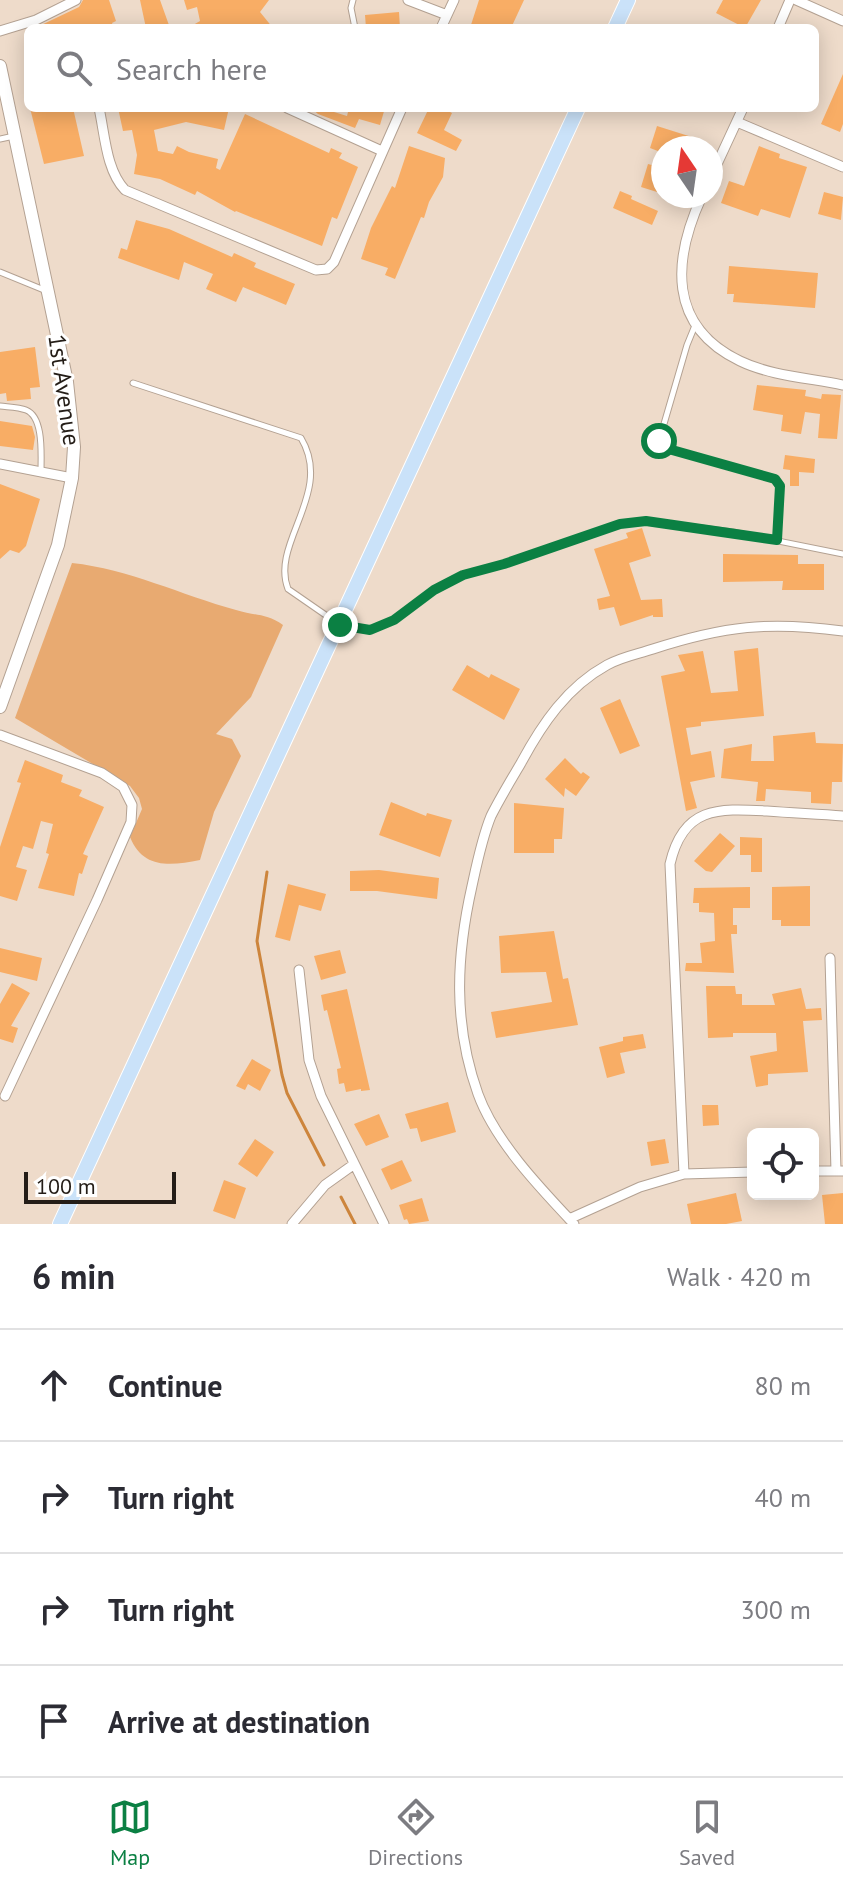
<!DOCTYPE html>
<meta charset="utf-8">
<style>
body{margin:0;font-family:"PT Sans",sans-serif;background:#f2f2f3;color:#2b2b33}
.controls{position:absolute;right:24px;bottom:24px;display:grid;overflow:hidden;border-radius:12px;box-shadow:0 4px 20px #0003}
.controls button{width:72px;height:72px;display:grid;place-items:center;padding:0;border:0;border-bottom:2px solid #e1e1e2;background:#fff;color:#2b2b33;font:40px sans-serif}
.compass{position:absolute;left:651px;top:136px;width:72px;height:72px;border-radius:50%;background:#fff;box-shadow:0 4px 20px #0003;rotate:347deg}
.scale{position:absolute;left:24px;bottom:20px;width:152px;box-sizing:border-box;padding-left:8px;border:4px solid #241d17;border-top:0;font-size:22px;line-height:28px;white-space:nowrap;color:#241d17;-webkit-text-stroke:6px #fff;paint-order:stroke}
.stop{position:absolute;width:24px;height:24px;margin:-18px;border:6px solid #0b8043;border-radius:50%;background:#fff}
.stop.end{background:#0b8043;border-color:#fff;box-shadow:0 2px 8px #0008}
.list{margin:0;padding:0;list-style:none}
h2{display:flex;justify-content:space-between;align-items:center;height:104px;margin:0;padding:0 32px;font-size:34px}
h2 small{font-size:26px;font-weight:400;color:#7c7c81}
.list li{display:grid;grid-template-columns:52px 1fr auto;gap:24px;align-items:center;box-sizing:border-box;height:112px;padding:0 32px;border-top:2px solid #e1e1e2}
.list b{display:block;font-size:30px;white-space:nowrap}
.list em{font-size:26px;font-style:normal;color:#7c7c81}
.icon{flex:none;width:44px;height:44px;fill:none;stroke:currentColor;stroke-width:2;stroke-linecap:round;stroke-linejoin:round}
.map{position:relative;flex:none;width:843px;height:1224px;overflow:hidden}
.search{position:absolute;background:#fff;box-shadow:0 4px 20px #0003;left:24px;right:24px;top:24px;height:88px;display:flex;align-items:center;gap:20px;box-sizing:border-box;padding:0 28px;border-radius:12px;color:#7c7c81;font-size:30px}
.sheet{height:552px;background:#fff}
nav{display:flex;justify-content:space-around;align-items:center;box-sizing:border-box;height:112px;border-top:2px solid #e1e1e2;background:#fff;font-size:22px;color:#7c7c81}
nav a{display:grid;justify-items:center;gap:4px}
nav .on{color:#0b8043}
.map>svg:first-child{display:block}
</style>
<div class="map">
<svg width="843" height="1224" viewBox="0 0 843 1224">
<rect width="100%" height="100%" fill="#eedbca"/>
<path fill="#e8aa71" d="M72,563C129,569 181,595 236,610C255,616 266,613 283,625L251,697L216,734L232,739L241,756L214,812L200,860C170,866 143,869 130,837L142,809L139,798L130,786L15,718Z"/>
<g fill="none" stroke-linecap="round" stroke-linejoin="round">
<path stroke="#cd853c" stroke-width="3" d="M267,872L257,941L282,1075L287,1093L324,1165
M341,1197L355,1224"/>
</g>
<path fill="#f8ad65" d="M83,0H109L116,21L112,23L114,28H35L79,7Z
M140,0H160L170,28H146Z
M184,0H269L260,12L273,28H188L200,21L197,7L187,10Z
M479,0H524L511,28H470Z
M723,0H761L745,28L716,13Z
M399,12L400,28H366L365,15Z
M843,74V124L840,132L821,124Z
M30,108H73L84,156L44,164Z
M118,108H229L224,130L186,122L154,130L158,151L173,154L177,146L189,152L218,159L216,168L220,170L245,114L329,153L331,148L342,153L339,158L358,167L337,219L332,217L322,246L236,211L235,212L197,191L195,195L160,179L134,174L137,155L132,130L123,131Z
M311,108H321L347,116L349,108H385L380,125L359,119L355,128L318,114Z
M429,108H442L452,113L444,130L462,140L456,151L417,133Z
M657,126L695,138L691,148H663V153L650,148Z
M409,146L445,158L443,177L429,202L424,218L421,217L395,279L385,275L388,268L361,259L371,228L392,186L395,188Z
M759,146L780,154L779,158L807,167L790,218L761,209L758,216L721,203L729,181L744,186Z
M648,164L663,168V185L660,184L657,192L641,187Z
M620,191L632,196L631,199L658,211L652,225L613,208Z
M824,192L843,197L841,220L818,214Z
M136,220L169,229L232,257L234,253L256,263L254,267L295,284L286,305L243,287L236,302L206,289L213,274L184,262L179,280L118,258L121,248L127,250Z
M729,266L818,273L815,308L733,302L734,294H727Z
M35,347L40,387L30,388L31,399L7,401L6,393L0,394V352Z
M757,385L806,390L805,396L821,399L822,394L841,395L837,439L818,438L820,414L805,412L801,434L781,431L783,415L753,410Z
M0,421L32,426L35,437L33,450L0,446Z
M785,455L815,459L814,473L799,472V486H790V470L783,469Z
M0,484L40,499L26,546L19,553L10,550L0,559Z
M642,528L651,556L629,563L641,600L662,599L663,617H653V615L620,626L614,607L599,610L597,599L610,596L594,549L628,538L626,533Z
M723,554L798,555V564H824V590H782L783,581L723,582Z
M758,648L764,716L701,722V726L686,728L691,755L711,751L715,777L690,782L697,808L686,811L661,676L685,671L678,655L703,651L711,693L738,691L734,651Z
M467,665L489,678L491,674L520,689L504,720L452,690Z
M620,699L640,746L620,754L600,708Z
M815,732L816,743L843,744L842,782H832L831,804L811,803V792L766,789L765,801H756L758,782L721,778L724,749L752,744L751,761H774L773,736Z
M565,758L581,774L583,772L590,777L576,796L565,788L564,797L545,779Z
M25,760L63,775L61,782L82,790L79,796L104,807L83,854L88,856L82,874L79,873L74,896L38,888L49,854L46,853L53,824L41,821L33,849L23,846L16,867L27,870L17,901L0,896V847L21,783L17,782Z
M391,802L426,816L427,813L452,820L440,857L379,835Z
M514,803L564,808L562,839H554V853H514Z
M720,833L735,846L712,872L706,871L694,861Z
M740,837L762,838V872H751V855H740Z
M379,870L439,878L437,899L377,891H350V871Z
M288,884L326,894L321,911L299,905L290,941L275,937Z
M810,886V926H781V920H772V887Z
M750,887V908H733V925H737V934H731L734,973L685,971L686,963H702L700,943L715,941L714,913L699,912V903H693L694,888Z
M554,931L563,979L568,978L578,1025L496,1038L491,1012L552,1002L546,972L501,973L499,936Z
M0,948L42,958L37,981L0,972Z
M340,950L346,973L321,980L314,956Z
M12,983L30,993L11,1026L18,1028L13,1043L0,1039V1004Z
M706,986H735L736,994H742V1005H775L772,994L801,988L806,1009L821,1008L822,1020L803,1021L808,1072L768,1074V1085L756,1087L750,1056L777,1051L776,1033H733V1037L708,1038Z
M347,989L370,1090L361,1091V1089L346,1092L344,1083L339,1084L337,1069L341,1068L327,1010L324,1011L321,995Z
M643,1034L646,1048L620,1053L625,1073L607,1078L599,1047L623,1041V1037Z
M252,1059L271,1070L260,1091L248,1084L245,1090L236,1086Z
M448,1102L456,1132L421,1142L417,1128L410,1129L405,1114Z
M702,1105H718L719,1125L703,1126Z
M379,1114L389,1137L366,1146L354,1124Z
M255,1139L274,1152L257,1177L238,1164Z
M665,1139L669,1163L651,1166L647,1142Z
M402,1160L412,1181L391,1190L381,1169Z
M224,1180L246,1188L235,1219L213,1211Z
M736,1193L742,1221L726,1224H691L687,1204Z
M843,1193V1224H825L822,1195Z
M422,1198L429,1221L409,1224L407,1219L404,1220L399,1205Z"/>
<g fill="none" stroke-linecap="round" stroke-linejoin="round">
<g stroke="#b3a192" stroke-width="7">
<path id="service" d="M353,0L351,8L355,28
M0,139L14,136
M0,272L44,290
M696,323L687,345L659,441L665,448L775,479L780,486L777,540
M133,383L301,438C334,493 270,543 288,589L340,625L370,630L394,620L434,590L463,575L504,564L620,524L646,521L733,532L843,554
M0,406C8,407 19,407 26,410C44,417 41,455 41,471"/>
</g>
<g stroke="#b3a192" stroke-width="11">
<path id="minor" d="M408,0L447,15
M796,0L843,21
M441,28L454,0
M778,28L790,0
M0,31L36,20L76,0
M99,108C105,135 106,170 125,190L316,270L327,269L334,262L402,108
M287,108L382,151
M737,122L843,167
M711,177L743,108
M702,196C673,259 667,326 740,361C771,376 810,378 843,385
M0,464L72,478
M0,735L102,773L123,787L132,805L131,822L97,900L5,1096
M830,958L836,1171
M299,970L309,1060L321,1096L384,1224
M813,1171H843
M684,1174L670,864C683,807 717,808 767,811C792,813 818,814 843,816
M569,1219L640,1187L684,1174L753,1172
M292,1224L325,1185L353,1165
M574,1224C540,1188 495,1141 478,1094C453,1024 456,957 472,886C477,863 482,838 491,816C500,798 511,780 521,763C542,724 567,687 607,665C621,657 638,654 653,649C724,626 769,621 843,631"/>
</g>
<g stroke="#b3a192" stroke-width="14">
<path id="tertiary" d="M0,66L67,382L74,447L72,478L58,545L0,707"/>
</g>
<g stroke="#fff" stroke-width="16">
<path id="primary" d="M615,28L628,0
M60,1224L578,108"/>
</g>
<use href="#service" stroke="#fff" stroke-width="5"/>
<use href="#minor" stroke="#fff" stroke-width="9"/>
<use href="#tertiary" stroke="#fff" stroke-width="12"/>
<use href="#primary" stroke="#cae2f9" stroke-width="14"/>
</g>
<g fill="none" stroke-linecap="round" stroke-linejoin="round">
<path stroke="#0b8043" stroke-width="10" d="M340,625L370,630L394,620L434,590L463,575L504,564L620,524L646,521L777,540L780,486L775,479L665,448L659,441"/>
</g>
<g text-anchor="middle" stroke-width="6" stroke-linejoin="round" paint-order="stroke">
<g font-size="24" fill="#241d17" stroke="#fff">
<text transform="translate(64 390) rotate(82)" y="8">1st Avenue</text>
</g>
</g>
</svg>
<div class="controls">
<button><svg class="icon" aria-label="locate" viewBox="0 0 24 24"><circle cx="12" cy="12" r="6"/><path d="M12 2v4M12 18v4M2 12h4M18 12h4"/></svg></button>
</div>
<svg class="compass" viewBox="-18 -18 36 36"><path d="M0-13l5 13h-10z" fill="#e53935"/><path d="M0 13l5-13h-10z" fill="#7c7c81"/></svg>
<div class="scale">100 m</div>
<div class="stop" style="left:659px;top:441px"></div>
<div class="stop end" style="left:340px;top:625px"></div>
<div class="search"><svg class="icon" aria-label="search" viewBox="0 0 24 24"><circle cx="10" cy="10" r="6"/><path d="M15 15l6 6"/></svg>Search here</div>
</div>
<section class="sheet">
<h2>6 min<small>Walk · 420 m</small></h2>
<ul class="list">
<li><svg class="icon" aria-label="ahead" viewBox="0 0 24 24"><path d="M12 20V5M6 11l6-6 6 6"/></svg><div><b>Continue</b></div><em>80 m</em></li>
<li><svg class="icon" aria-label="right" viewBox="0 0 24 24"><path d="M7 20v-9h11M14 6l5 5-5 5"/></svg><div><b>Turn right</b></div><em>40 m</em></li>
<li><svg class="icon" aria-label="right" viewBox="0 0 24 24"><path d="M7 20v-9h11M14 6l5 5-5 5"/></svg><div><b>Turn right</b></div><em>300 m</em></li>
<li><svg class="icon" aria-label="arrive" viewBox="0 0 24 24"><path d="M6 21V4h12l-3 4 3 4H6"/></svg><div><b>Arrive at destination</b></div></li>
</ul>
</section>
<nav>
<a class="on"><svg class="icon" aria-label="map" viewBox="0 0 24 24"><path d="M3 6l6-2 6 2 6-2v14l-6 2-6-2-6 2zM9 4v14M15 6v14"/></svg>Map</a>
<a><svg class="icon" aria-label="directions" viewBox="0 0 24 24"><path d="M12 3l9 9-9 9-9-9zM9 14v-3h6M13 9l2 2-2 2"/></svg>Directions</a>
<a><svg class="icon" aria-label="saved" viewBox="0 0 24 24"><path d="M7 4h10v16l-5-4-5 4z"/></svg>Saved</a>
</nav>
